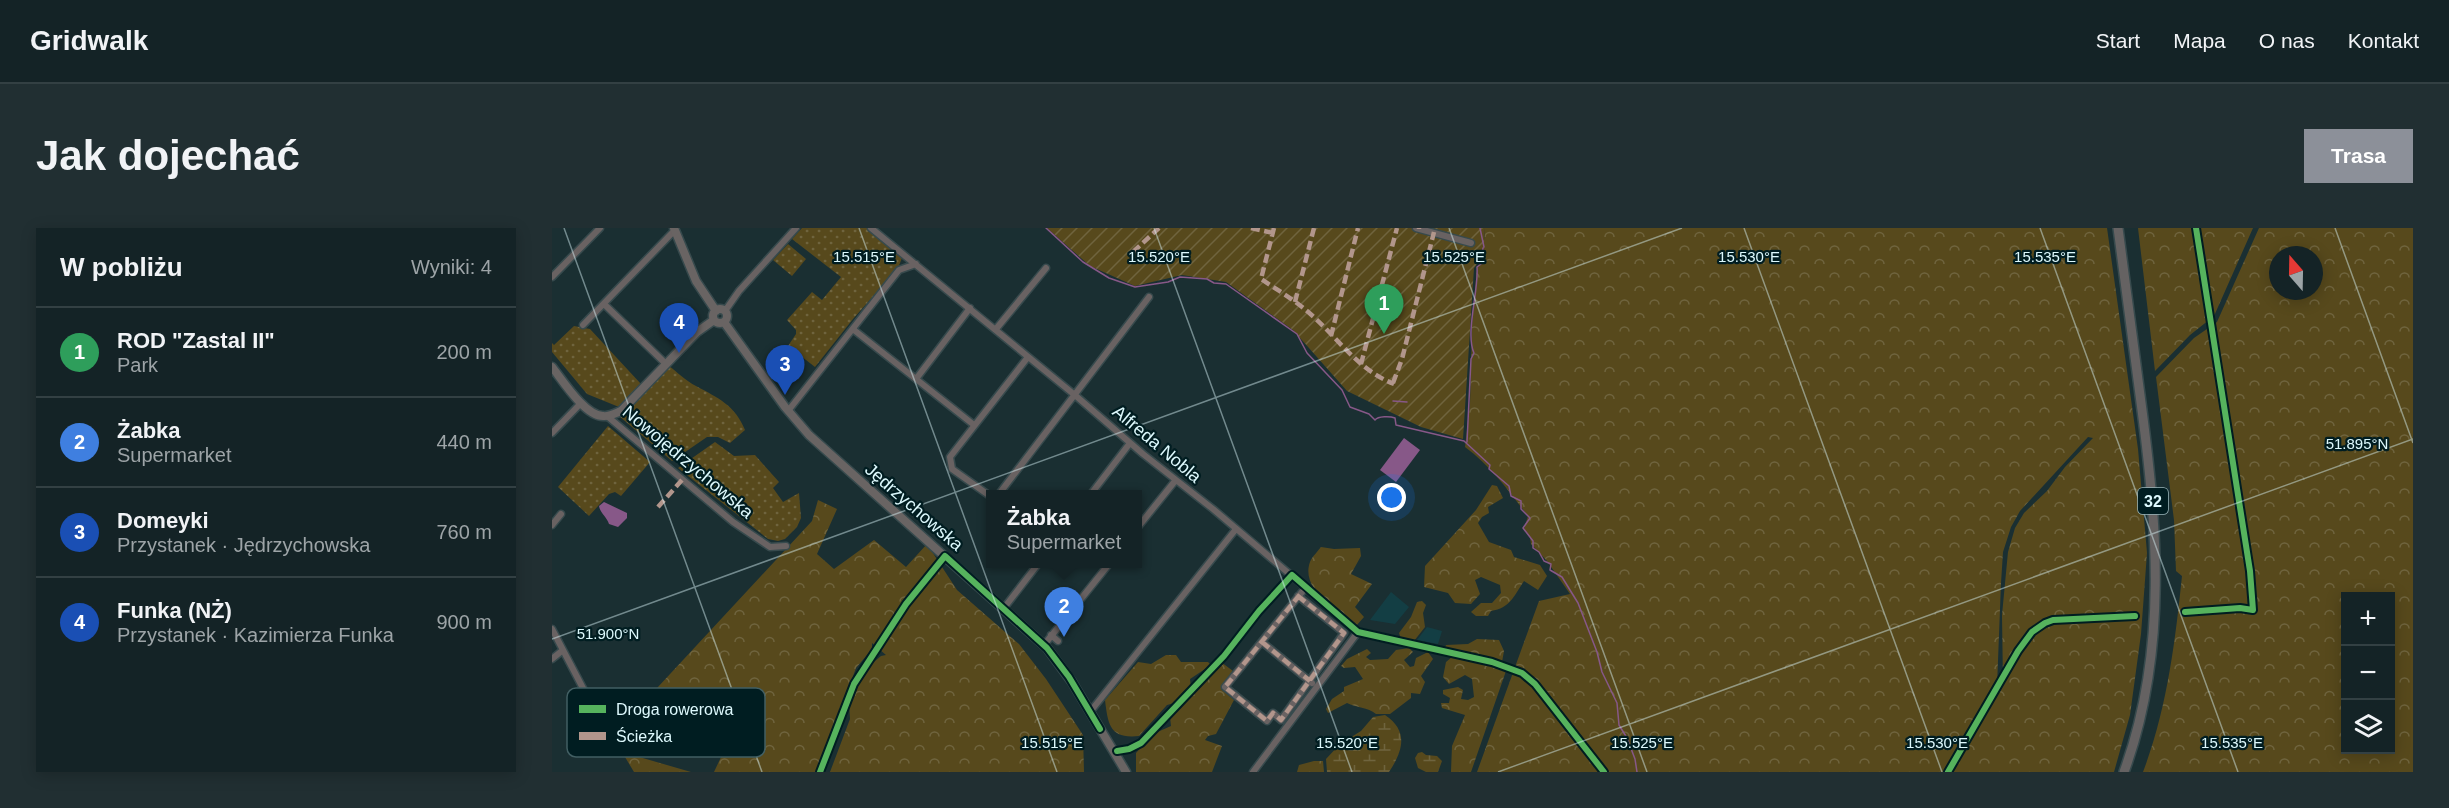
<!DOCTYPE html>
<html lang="pl">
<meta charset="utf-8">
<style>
body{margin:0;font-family:Arial,sans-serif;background:#212f32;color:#f1f3f6}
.controls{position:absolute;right:18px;bottom:18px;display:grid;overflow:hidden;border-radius:0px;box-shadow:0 3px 15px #0003}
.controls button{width:54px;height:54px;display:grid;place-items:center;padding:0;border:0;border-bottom:2px solid #334043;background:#142326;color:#f1f3f6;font:30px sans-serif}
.compass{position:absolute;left:1717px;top:18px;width:54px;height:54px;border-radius:50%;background:#142326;box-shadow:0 3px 15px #0003;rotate:340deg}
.you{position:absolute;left:840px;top:270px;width:21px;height:21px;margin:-15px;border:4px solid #fff;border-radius:50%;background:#1a73e8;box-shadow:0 0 0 9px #1a73e833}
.badge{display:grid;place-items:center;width:39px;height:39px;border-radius:50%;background:#8c9099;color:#fff;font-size:20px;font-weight:700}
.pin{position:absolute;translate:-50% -50px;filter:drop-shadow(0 2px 3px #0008)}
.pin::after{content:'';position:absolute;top:32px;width:21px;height:18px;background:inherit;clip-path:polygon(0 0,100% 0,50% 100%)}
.popup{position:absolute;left:434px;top:262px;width:156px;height:78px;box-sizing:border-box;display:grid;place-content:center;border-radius:0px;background:#142326;filter:drop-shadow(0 2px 4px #0005);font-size:20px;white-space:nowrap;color:#9da4a7}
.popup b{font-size:22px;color:#f1f3f6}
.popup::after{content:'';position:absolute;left:50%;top:100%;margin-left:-12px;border:12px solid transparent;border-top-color:#142326}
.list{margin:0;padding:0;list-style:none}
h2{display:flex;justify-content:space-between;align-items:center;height:78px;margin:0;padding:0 24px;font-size:26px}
h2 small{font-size:20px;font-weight:400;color:#9da4a7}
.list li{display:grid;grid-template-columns:39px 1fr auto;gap:18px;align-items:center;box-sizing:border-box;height:90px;padding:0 24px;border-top:2px solid #334043}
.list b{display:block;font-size:22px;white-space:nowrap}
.list p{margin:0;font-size:20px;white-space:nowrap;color:#9da4a7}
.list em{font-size:20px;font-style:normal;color:#9da4a7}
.icon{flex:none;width:33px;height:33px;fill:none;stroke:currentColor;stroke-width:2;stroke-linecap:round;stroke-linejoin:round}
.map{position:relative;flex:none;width:1861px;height:544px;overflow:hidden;border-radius:0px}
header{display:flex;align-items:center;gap:36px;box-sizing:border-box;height:84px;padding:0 30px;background:#142326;border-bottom:2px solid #334043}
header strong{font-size:28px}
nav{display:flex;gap:33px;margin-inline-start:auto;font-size:21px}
.intro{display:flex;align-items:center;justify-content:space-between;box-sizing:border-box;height:144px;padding:0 36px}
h1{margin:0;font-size:42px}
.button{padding:15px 27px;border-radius:0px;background:#8c9099;color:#fff;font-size:21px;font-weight:700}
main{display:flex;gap:36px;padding:0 36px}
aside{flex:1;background:#142326;border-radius:0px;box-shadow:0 3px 15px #0003}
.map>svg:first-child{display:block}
</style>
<header>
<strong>Gridwalk</strong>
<nav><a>Start</a><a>Mapa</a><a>O nas</a><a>Kontakt</a></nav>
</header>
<div class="intro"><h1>Jak dojechać</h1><a class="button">Trasa</a></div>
<main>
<aside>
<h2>W pobliżu<small>Wyniki: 4</small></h2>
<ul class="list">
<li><span class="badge" style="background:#2e9e5b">1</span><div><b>ROD &quot;Zastal II&quot;</b><p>Park</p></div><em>200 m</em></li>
<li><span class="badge" style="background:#3f7fe0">2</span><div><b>Żabka</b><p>Supermarket</p></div><em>440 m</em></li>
<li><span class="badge" style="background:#1a4fb4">3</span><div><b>Domeyki</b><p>Przystanek · Jędrzychowska</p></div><em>760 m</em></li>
<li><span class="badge" style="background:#1a4fb4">4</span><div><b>Funka (NŻ)</b><p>Przystanek · Kazimierza Funka</p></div><em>900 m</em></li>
</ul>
</aside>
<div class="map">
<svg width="1861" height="544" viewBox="0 0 1861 544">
<defs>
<pattern id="grass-dots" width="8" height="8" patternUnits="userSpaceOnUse" patternTransform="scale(1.5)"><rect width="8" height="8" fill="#57491c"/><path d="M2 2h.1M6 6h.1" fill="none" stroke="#6f643e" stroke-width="1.8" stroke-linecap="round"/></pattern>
<pattern id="forest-crowns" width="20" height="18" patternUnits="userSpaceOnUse" patternTransform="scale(1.5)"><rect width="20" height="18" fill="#57491c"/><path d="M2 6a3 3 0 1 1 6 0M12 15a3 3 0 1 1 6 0" fill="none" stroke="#6f643e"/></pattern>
<pattern id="wetland-marsh" width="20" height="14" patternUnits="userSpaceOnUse" patternTransform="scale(1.5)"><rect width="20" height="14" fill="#57491c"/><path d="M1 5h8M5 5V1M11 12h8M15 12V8" fill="none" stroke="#6f643e"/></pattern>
<pattern id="garden-furrows" width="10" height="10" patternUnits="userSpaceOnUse" patternTransform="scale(1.5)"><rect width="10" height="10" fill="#57491c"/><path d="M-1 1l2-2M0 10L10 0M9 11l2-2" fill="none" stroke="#6f643e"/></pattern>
</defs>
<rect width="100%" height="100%" fill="#1a2f32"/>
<path fill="#133e44" d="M839,364L857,379L843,396L818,392Z
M875,399L890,403L886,416L865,412Z"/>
<path fill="url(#grass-dots)" d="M250,0H315L350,30L346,40L301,91L263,139L236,118L244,106V102L235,92L260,64L270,72L289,49L240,11Z
M236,16L254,31L240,48L221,32Z
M22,98L38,101L89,156L67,179L35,166L0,124V115L2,117Z
M116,137C125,144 134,153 144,158C166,170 183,177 193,202L178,215L166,209H155L120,233L67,188Z
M56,198L98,234L69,268L63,264L57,266L37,288L6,259Z
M163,214L182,228L203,227L227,254L221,260L231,274L247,265L249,290L245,299L233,311L226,313L216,311L126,240Z"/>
<path fill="url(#forest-crowns)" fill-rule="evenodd" d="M933,0H1555L1586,221L1595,325L1589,406L1578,487L1562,544H1398L1451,455L1450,387L1456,324L1463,300L1472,285L1495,263L1513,239L1541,210L1536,209L1468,283L1459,299L1451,324L1449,355L1445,458L1393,544H925L987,373L1018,366L995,333L979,316L978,309L972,301L976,288C956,262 939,238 913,219L918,176L920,97L925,40L931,28Z
M1586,0H1701L1662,88L1638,107L1603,143Z
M1707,0H1861V544H1591C1615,481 1623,415 1630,348L1624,343L1622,292L1604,149L1642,110L1665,94ZM1726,27H1762V63H1726ZM1794,368H1838V522H1794Z
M940,257L945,258L951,270L936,279L937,285L930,289L926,295L937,314L959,322L962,329L988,337L995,348L986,362L972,353C962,368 958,380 939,383L936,388H924L919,384L929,375H940L949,365L948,357L929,349L923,352L928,366L919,376L903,375L896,365L872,359L873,338L924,282Z
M266,272L285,281L265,326L282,341L322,312L354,339L375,316L405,362L467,416L494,451L531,507L532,544H278L298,491L297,473L317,438L329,428L334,427L320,415V421L304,440L266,544H162L170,527L80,487L260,293Z
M769,319L782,321L808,320L809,328L799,346L820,356L803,379L812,389L804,398C786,382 748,362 758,334C760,329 766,323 769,319Z
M870,373L874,377L871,385L873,399L862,413L849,411L847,405L859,389L865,374Z
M925,411L947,412L952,423L950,434L943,437L954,443L919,544H899L900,518L913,487L890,480L889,475H897L898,470L891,466V462L906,459L911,462L909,471L916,472L922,469L920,451L913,447L897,456L891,449L894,434L900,429L892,422L894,417L916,416Z
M857,420L861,424L852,432L858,439L862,438L864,430L876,424L881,431L869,448L873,454L868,466L859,465V470L838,486H824C816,479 804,480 795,475L776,485L774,481L780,471L792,463V459L811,451L803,439L792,440L789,438L795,431L815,421L819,425L814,429L818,432L836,431L844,422Z
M614,427H624L629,434H656L659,437L638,451L639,460L626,474L615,477L587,508C558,511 556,497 553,472L586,434L599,436Z
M669,434L681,443L669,461L682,472L664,506L656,508L653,512L670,518L660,544H584V525L601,506L619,498L618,489Z
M70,524L139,544H82Z
M762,533H771L772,544H745L747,537Z"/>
<path fill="url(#wetland-marsh)" d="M833,487C857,503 851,523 837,544H775L774,531L788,516L809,503L821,489Z
M870,524L874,527L885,528L890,533L886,544H874L866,540L863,530L866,525Z"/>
<path fill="url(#garden-furrows)" d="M495,0H933L931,28L922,40L911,211L869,199L795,163L741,102L674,54L630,47L583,58L538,38Z"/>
<path fill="#875888" d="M852,210L868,222L844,254L828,242Z
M52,274L75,285V290L66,299L57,296C55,289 48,285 47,278Z"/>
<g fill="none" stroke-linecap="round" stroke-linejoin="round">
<path stroke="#875888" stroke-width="1.5" d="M494,0L531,34L557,50L583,59L616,54L628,49L655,51L662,55L674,56L745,106L755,125L790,162L798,179L817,186L823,192C826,188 838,188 843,190L844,197L912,213L938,237L937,241L957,258L959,268L969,273V281L978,290L971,300L981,313V320L987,324L992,333L999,336L998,342L1010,349L1026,375L1045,424L1050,444L1065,475L1067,497L1075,510L1083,531L1085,544
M928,0L932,19
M841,173L855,174
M915,214L919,131L922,125C913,105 927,62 925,39L929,36L931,20"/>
<g stroke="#374a4d" stroke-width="9">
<path id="street" d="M319,0L524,168L591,226L661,281L806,404L887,422
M864,0L919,15
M0,49L48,0
M52,76L114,136
M418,80L364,151L422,197
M173,83L187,63L244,0
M31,97L123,2
M444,101L494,40
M302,102L364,151
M236,183L347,42L364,36
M55,188L181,294L218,319L234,318
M0,205L29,175
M447,266L597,69
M539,266L578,215
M438,268L400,241L398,229L476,129
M0,297L9,286
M586,299L623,253
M746,368L792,405L729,492L721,485L715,493L673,459L754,359
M452,380L486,336
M0,401L56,508
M499,407L506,413
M710,414L760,455
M492,417L557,336
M0,431L11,422
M538,484L684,301
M701,544L806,404"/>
</g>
<g stroke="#374a4d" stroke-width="11">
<path id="secondary" d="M122,0L144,53L164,83
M161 88a7 7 0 1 1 14 0a7 7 0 1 1-14 0Z
M172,94L233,179L257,207L495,420L520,454L574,544
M0,139C11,153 33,188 51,188C57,189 64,185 69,183L145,104L162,92"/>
</g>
<g stroke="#374a4d" stroke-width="12">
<path id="primary" d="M1566,0C1573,56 1581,111 1588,167C1605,293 1617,421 1572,544"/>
</g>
<use href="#street" stroke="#696262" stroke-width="6"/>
<use href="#secondary" stroke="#696463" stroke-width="8"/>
<use href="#primary" stroke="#656262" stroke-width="9"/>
<path stroke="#b2968c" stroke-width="4.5" stroke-dasharray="9 4.5" stroke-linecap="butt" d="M699,0L721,5
M722,0L709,51C724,61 741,71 755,83C785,108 804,141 842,156
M867,1V0
M581,24L607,0
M743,74L762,0
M779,108L806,0
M809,136L845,0
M841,155L850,131L882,4
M106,279L130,252
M746,368L792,405L729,492L721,485L715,493L673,459L754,359
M710,414L758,453"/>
<g stroke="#001d21" stroke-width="10">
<path id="cycleway" d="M1633,384L1688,380L1701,382L1698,343L1644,0
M565,523L577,521L589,515L672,428L707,383L740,347L806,404L940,434L970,445L983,456L1052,544
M268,544L302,456L354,376L393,328L495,420L517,449L548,501
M1396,544L1466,423L1480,404L1493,395L1501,392L1583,388"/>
</g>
<use href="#cycleway" stroke="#56b35d" stroke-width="6"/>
</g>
<path fill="none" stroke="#ddf9fd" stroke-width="1.5" stroke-opacity="0.45" d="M12,0L210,544M307,0L505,544M602,0L800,544M897,0L1095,544M1192,0L1390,544M1488,0L1686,544M1783,0L1861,215M0,411L1130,0M946,544L1861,211"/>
<g text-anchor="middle" stroke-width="4.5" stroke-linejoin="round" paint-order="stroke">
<rect fill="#001d21" stroke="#9bb7bb" stroke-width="1.5" x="1586" y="260" width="30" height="26" rx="4.5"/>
<g font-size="16" font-weight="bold" fill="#ddf9fd">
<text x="1601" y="279">32</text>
</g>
<g font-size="18" fill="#ddf9fd" stroke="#001d21">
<text transform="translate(605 216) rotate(40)" y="6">Alfreda Nobla</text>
<text transform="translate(136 234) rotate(40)" y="6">Nowojędrzychowska</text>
<text transform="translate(362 279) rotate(41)" y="6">Jędrzychowska</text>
</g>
</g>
<rect x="15" y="460" width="198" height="69" rx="9" fill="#001d21" stroke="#425f63" stroke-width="1.5"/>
<rect x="27" y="477" width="27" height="8" fill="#56b35d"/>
<rect x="27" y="504" width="27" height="8" fill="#b2968c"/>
<g font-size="16" fill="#ddf9fd">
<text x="64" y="487">Droga rowerowa</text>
<text x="64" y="514">Ścieżka</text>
</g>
<g font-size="15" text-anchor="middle" fill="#ddf9fd" stroke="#001d21" stroke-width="4.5" stroke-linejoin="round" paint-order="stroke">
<text x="312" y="34">15.515°E</text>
<text x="607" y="34">15.520°E</text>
<text x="902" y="34">15.525°E</text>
<text x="1197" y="34">15.530°E</text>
<text x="1493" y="34">15.535°E</text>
<text x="1805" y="221">51.895°N</text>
<text x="56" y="411">51.900°N</text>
<text x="500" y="520">15.515°E</text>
<text x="795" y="520">15.520°E</text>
<text x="1090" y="520">15.525°E</text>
<text x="1385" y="520">15.530°E</text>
<text x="1680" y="520">15.535°E</text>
</g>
</svg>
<div class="controls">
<button>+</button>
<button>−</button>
<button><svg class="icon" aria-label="layers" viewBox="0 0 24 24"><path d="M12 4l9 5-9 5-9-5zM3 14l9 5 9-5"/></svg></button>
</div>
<svg class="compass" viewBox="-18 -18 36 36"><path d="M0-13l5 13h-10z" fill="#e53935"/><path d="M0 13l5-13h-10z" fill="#9da4a7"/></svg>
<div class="you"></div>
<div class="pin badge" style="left:832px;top:106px;background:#2e9e5b">1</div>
<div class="pin badge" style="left:512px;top:409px;background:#3f7fe0">2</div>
<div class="popup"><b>Żabka</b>Supermarket</div>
<div class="pin badge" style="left:233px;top:167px;background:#1a4fb4">3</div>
<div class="pin badge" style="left:127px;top:125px;background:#1a4fb4">4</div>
</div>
</main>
